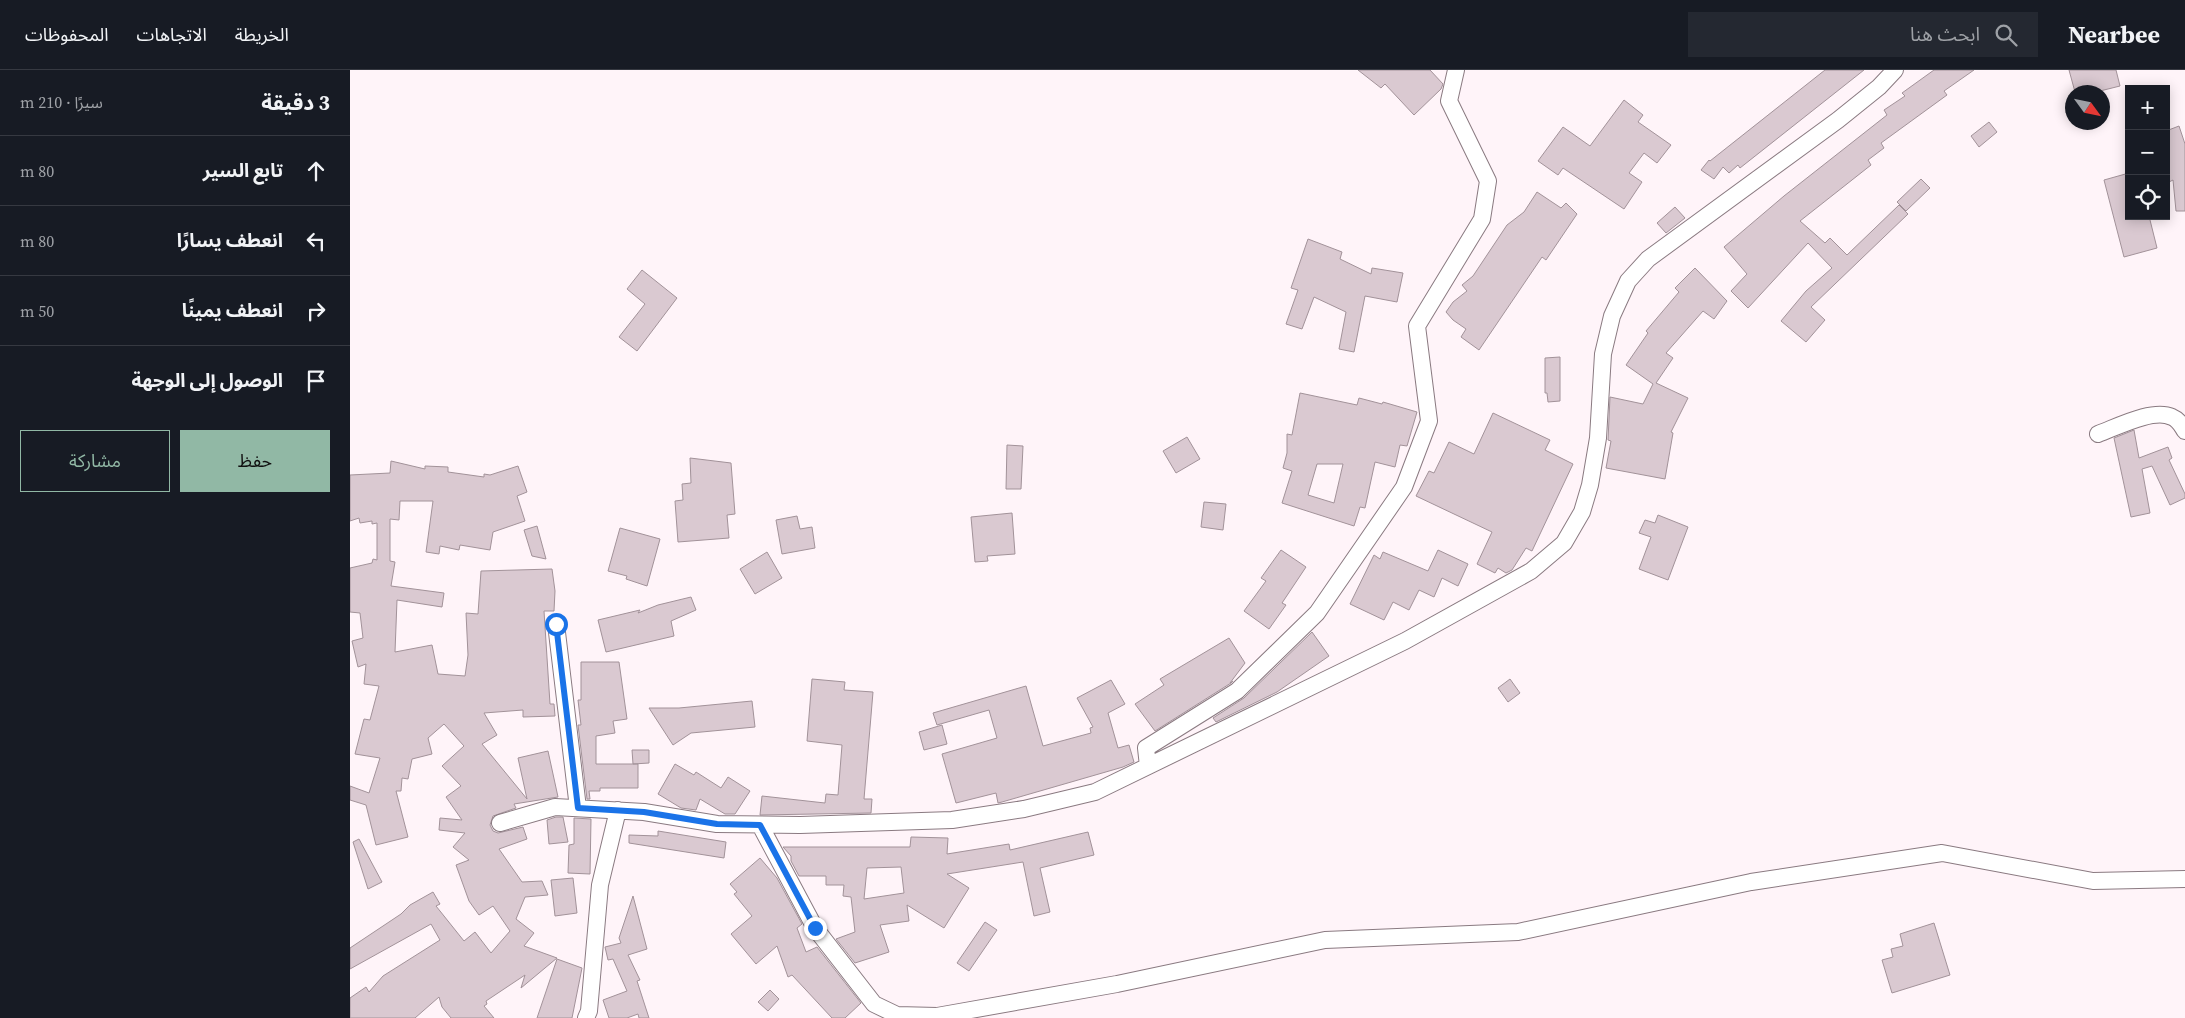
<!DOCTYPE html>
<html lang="ar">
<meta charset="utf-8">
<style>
body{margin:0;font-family:"Source Serif 4","Noto Sans Arabic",serif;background:#242831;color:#f1f3f6;direction:rtl}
.controls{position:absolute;right:15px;top:15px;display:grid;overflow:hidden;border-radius:0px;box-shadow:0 2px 12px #0003}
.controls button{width:45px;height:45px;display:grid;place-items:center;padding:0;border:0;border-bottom:1px solid #363941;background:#171b24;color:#f1f3f6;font:25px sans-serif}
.compass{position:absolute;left:1715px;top:15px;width:45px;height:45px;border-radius:50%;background:#171b24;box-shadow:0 2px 12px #0003;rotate:123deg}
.stop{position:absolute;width:15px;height:15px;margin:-11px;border:4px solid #1a73e8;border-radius:50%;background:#fff}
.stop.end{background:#1a73e8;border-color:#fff;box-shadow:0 1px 5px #0008}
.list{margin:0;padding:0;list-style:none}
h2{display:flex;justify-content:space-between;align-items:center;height:65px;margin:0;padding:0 20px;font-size:21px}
h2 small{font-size:16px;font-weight:400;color:#9ea1a6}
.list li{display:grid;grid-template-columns:32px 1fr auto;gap:15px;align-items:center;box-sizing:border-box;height:70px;padding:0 20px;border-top:1px solid #363941}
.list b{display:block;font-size:19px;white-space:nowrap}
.list em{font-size:16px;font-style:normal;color:#9ea1a6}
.actions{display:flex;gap:10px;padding:15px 20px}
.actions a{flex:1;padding:11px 0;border:1px solid #91b8a5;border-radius:0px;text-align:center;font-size:18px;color:#91b8a5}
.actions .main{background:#91b8a5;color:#111}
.icon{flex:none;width:28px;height:28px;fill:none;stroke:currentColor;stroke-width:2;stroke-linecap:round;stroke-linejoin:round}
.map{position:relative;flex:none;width:1835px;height:948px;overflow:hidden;direction:ltr}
header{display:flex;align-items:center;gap:30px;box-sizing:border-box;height:70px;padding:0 25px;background:#171b24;border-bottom:1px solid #363941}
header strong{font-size:24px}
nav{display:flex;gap:28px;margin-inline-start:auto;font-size:18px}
.search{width:350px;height:45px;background:#242831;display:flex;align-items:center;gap:12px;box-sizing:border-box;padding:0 18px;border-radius:0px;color:#9ea1a6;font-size:19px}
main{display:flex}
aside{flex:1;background:#171b24}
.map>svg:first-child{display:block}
</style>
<header>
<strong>Nearbee</strong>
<div class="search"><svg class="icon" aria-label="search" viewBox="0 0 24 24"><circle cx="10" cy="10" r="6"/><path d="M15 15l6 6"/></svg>ابحث هنا</div>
<nav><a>الخريطة</a><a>الاتجاهات</a><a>المحفوظات</a></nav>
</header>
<main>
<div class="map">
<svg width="1835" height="948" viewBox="0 0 1835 948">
<rect width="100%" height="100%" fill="#fff4f9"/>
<path fill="#dac9d1" stroke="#a29299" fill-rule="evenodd" d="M1008,0H1080L1093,14L1091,19L1064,45L1035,14L1031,18Z
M1475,0H1514L1390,98L1388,95L1379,103L1373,97L1364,109L1351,100L1359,90L1360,91Z
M1584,0H1624L1594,21L1597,25L1531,73L1534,78L1518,90L1521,95L1450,151L1475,173L1480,168L1497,185L1549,135L1558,144L1461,237L1475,250L1456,272L1431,251L1456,221L1482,198L1458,173L1398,238L1381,221L1397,204L1374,177L1434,126L1537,45L1534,40L1555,26L1552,23Z
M1719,0H1766L1770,16L1746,22H1725Z
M1274,30L1293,45L1288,52L1321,75L1307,93L1294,83L1279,103L1292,112L1274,139L1213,98L1208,105L1188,91L1213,57L1240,76Z
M1639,52L1647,62L1629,77L1621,66Z
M1829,56L1835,74V141H1826L1823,110L1819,112L1816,103V61Z
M1779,103V146H1799L1807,178L1774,187L1754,110Z
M1571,109L1580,118L1556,141L1547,132Z
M1187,122L1211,138L1216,133L1227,144L1196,190L1192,187L1129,280L1111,267L1116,259L1103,250L1096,242L1103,232L1117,221L1112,215L1123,206L1157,155L1174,142Z
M1325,137L1335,148L1316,163L1307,153Z
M958,169L992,182L990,189L1021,204L1022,198L1053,203L1047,232L1015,226L1004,282L989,279L996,242L964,227L952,259L936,254L948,220L941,218Z
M1345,198L1377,231L1364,249L1353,241L1316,283L1323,288L1306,313L1338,328L1321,362L1323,363L1315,409L1256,398L1261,371L1258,370L1260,327L1293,334L1303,314L1276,295L1298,263L1296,261L1329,222L1325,218Z
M292,200L327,228L287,281L269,267L295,234L277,219Z
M1210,287V331L1198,332L1197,323H1195V288Z
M950,323L1007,335L1009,328L1032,334L1033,332L1067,342L1057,376L1050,375L1045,397L1025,392L1015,438L1010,437L1004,456L932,433L942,401L933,398L937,383V364L942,365ZM967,394H993L984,433L958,425Z
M1143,343L1200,370L1195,380L1223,394L1182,481L1176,478L1162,500L1156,503L1148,498L1145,503L1127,494L1142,462L1066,426L1079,401L1084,403L1099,372L1124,384Z
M1784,360L1789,388L1818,377L1822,388L1819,390L1835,424V428L1820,435L1802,396L1792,399L1800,443L1781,447L1764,368Z
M837,367L850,389L826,403L813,381Z
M657,375L673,376L671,419H656Z
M340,388L381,393L385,444L377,445L379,468L328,472L325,431L333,430L332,414L341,413Z
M41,391L75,399V396L98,397V402L134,407V404L140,405L168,396L177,422L167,426L175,451L143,462L140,480L110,475L109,480L90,476L89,484L76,482L83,431H50L49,450L40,449V491L45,492L41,516L94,523L92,537L47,530L45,582L82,575L88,604L115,606L118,585L116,543L128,544L131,501L202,499L205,521L204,541H194L200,634H204L205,646L173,647V640L134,643L147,665L132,674L177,729L168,688L198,681L208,727L164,734L166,738L143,746L140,755L143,761L148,763L173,757L177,769L149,779L172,812L192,811L198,825L175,827L166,849L184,863L174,876L207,888L171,918L175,905L136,931L137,934L134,936L144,948H101L92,937L89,927L65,948H0V928L16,917L19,922L33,906L90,870L81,854L0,899V878L51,844L60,835L83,822L90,834L86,836L114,871L125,862L141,883L160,861L143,836L129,845L119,831L106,795L119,790L103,777L115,763L89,760L90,748L112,750L96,727L111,716L92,696L114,676L94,654L78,668L82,684L62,689L58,709L52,708L51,721H46L58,767L26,775L16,735L0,730V716L19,723L30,688L5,684L14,649L20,650L29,616L14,614L16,594L8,597L2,571L13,568L10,543L0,542V498L22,493L23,489L27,490V453L22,454V451L10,453L9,448L0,451V405L40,403Z
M854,432L876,434L873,460L851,457Z
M662,443L665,484L637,486L638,491L625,492L621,447Z
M1308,445L1338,457L1318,510L1289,499L1301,467L1289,463L1295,450L1305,453Z
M447,446L450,459L462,457L465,478L432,484L426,450Z
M187,456L196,489L182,486L174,460Z
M270,458L310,469L297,516L276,509L277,506L258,501Z
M931,480L956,497L932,533L936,535L919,559L894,541L916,511L911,508Z
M1088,480L1118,494L1108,516L1092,508L1084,527L1069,520L1059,540L1043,532L1034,550L1000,534L1024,485L1030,489L1033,482L1078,501Z
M417,482L432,508L405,524L390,499Z
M341,527L346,540L321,551L324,566L256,582L248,550L290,540L288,543L308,535Z
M962,562L979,586L927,622L866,652L863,648L894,628Z
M879,568L895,593L880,613L883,611L881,613L805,661L785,634L814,615L810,609Z
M231,592H269L277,649L263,651L265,663L246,666V694H288V718H250V721H239L240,729H237L228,655H231L228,630H231Z
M462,609L495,612L494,620L523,622L514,729H522L521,743L410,745L412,726L475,733L476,724L488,725L492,675L457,671Z
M1160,609L1170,623L1158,632L1148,618Z
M761,610L775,634L758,643L768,678L779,675L784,692L773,697L652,732L648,733L646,723L606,733L592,684L647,668L639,640L587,655L583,643L676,616L693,676L741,663L740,658L743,657L727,628Z
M402,631L405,657L341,663L323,675L299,638H329Z
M592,655L597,674L574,680L569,662Z
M282,680H299V693L283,694Z
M325,694L344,705L346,702L371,718L378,707L400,721L385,744H375L350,729L346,740L331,738L308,724Z
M206,747H213L218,772L199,774L197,750Z
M224,748L241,749L240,804L218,803L219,775L224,774Z
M308,761L376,772L374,788L279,773V765L308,766Z
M738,762L744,785L690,798L700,842L684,846L673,792L597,804L619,818L594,858L557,835L559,851L530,855L539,882L505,893L486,869L505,862L501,827L493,826L494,815H476V806H449L441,791V786L433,777H560L561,767L598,768L597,784L659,774L660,780ZM551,797L554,823L514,829L517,798Z
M9,769L32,812L18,819L3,772Z
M410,788L427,808L452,854L447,858L456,882L467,877L511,933L495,948H482L442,905L438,907L427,876L406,894L381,864L402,846L384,824L387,822L380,814Z
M223,808L227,843L205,846L201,810Z
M283,826L297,879L278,885L290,910L287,911L299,948H289L288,944L277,948H259L253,930L277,921L263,889L258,890L255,877L271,873L269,868Z
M635,852L647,860L619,901L607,893Z
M1584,853L1600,905L1542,923L1532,890L1543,887L1541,879L1553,876L1550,864Z
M207,889L232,898L222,948H187Z
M420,920L429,929L418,941L408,932Z"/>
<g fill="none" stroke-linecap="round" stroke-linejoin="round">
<g stroke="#8a7a81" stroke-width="18">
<path id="street" d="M1748,364C1767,357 1803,338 1822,347C1829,350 1831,355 1835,361
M206,554L228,738
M798,696L796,678L887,621L967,543L1054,417L1079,351L1067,256L1132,149L1138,111L1099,31L1106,0
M150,753L205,737L294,742L367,754L450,755L602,750L674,739L745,722L1055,571L1181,501L1214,473L1232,442L1240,415L1248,368L1253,284L1262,246L1278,211L1298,189L1488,50L1529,17L1545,0
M410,755L465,858L524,934L547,945L587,946L767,914L975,870L1168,862L1401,812L1592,783L1743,811L1835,809
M236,948L239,941L250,815L268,740"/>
</g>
<use href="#street" stroke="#fff" stroke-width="16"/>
</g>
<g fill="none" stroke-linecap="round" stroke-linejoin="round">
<path stroke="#1a73e8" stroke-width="6" d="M206,554L228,738L294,742L367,754L410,755L465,858"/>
</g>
</svg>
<div class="controls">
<button>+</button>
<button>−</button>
<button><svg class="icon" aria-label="locate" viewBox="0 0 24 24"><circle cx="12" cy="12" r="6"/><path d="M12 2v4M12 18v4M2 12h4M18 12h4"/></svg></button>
</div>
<svg class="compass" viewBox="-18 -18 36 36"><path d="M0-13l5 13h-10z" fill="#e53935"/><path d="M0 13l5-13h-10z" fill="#9ea1a6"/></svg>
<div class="stop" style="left:206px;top:554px"></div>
<div class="stop end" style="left:465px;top:858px"></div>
</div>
<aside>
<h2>3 دقيقة<small>سيرًا · 210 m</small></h2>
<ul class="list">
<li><svg class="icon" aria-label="ahead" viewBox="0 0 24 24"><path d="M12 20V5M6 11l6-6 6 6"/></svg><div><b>تابع السير</b></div><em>80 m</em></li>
<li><svg class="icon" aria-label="left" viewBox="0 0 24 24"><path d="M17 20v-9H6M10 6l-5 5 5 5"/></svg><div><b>انعطف يسارًا</b></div><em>80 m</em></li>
<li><svg class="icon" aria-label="right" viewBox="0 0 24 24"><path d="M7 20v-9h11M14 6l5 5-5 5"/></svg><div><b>انعطف يمينًا</b></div><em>50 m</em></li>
<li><svg class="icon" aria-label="arrive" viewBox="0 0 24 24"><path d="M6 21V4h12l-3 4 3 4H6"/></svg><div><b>الوصول إلى الوجهة</b></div></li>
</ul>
<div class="actions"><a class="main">حفظ</a><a>مشاركة</a></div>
</aside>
</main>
